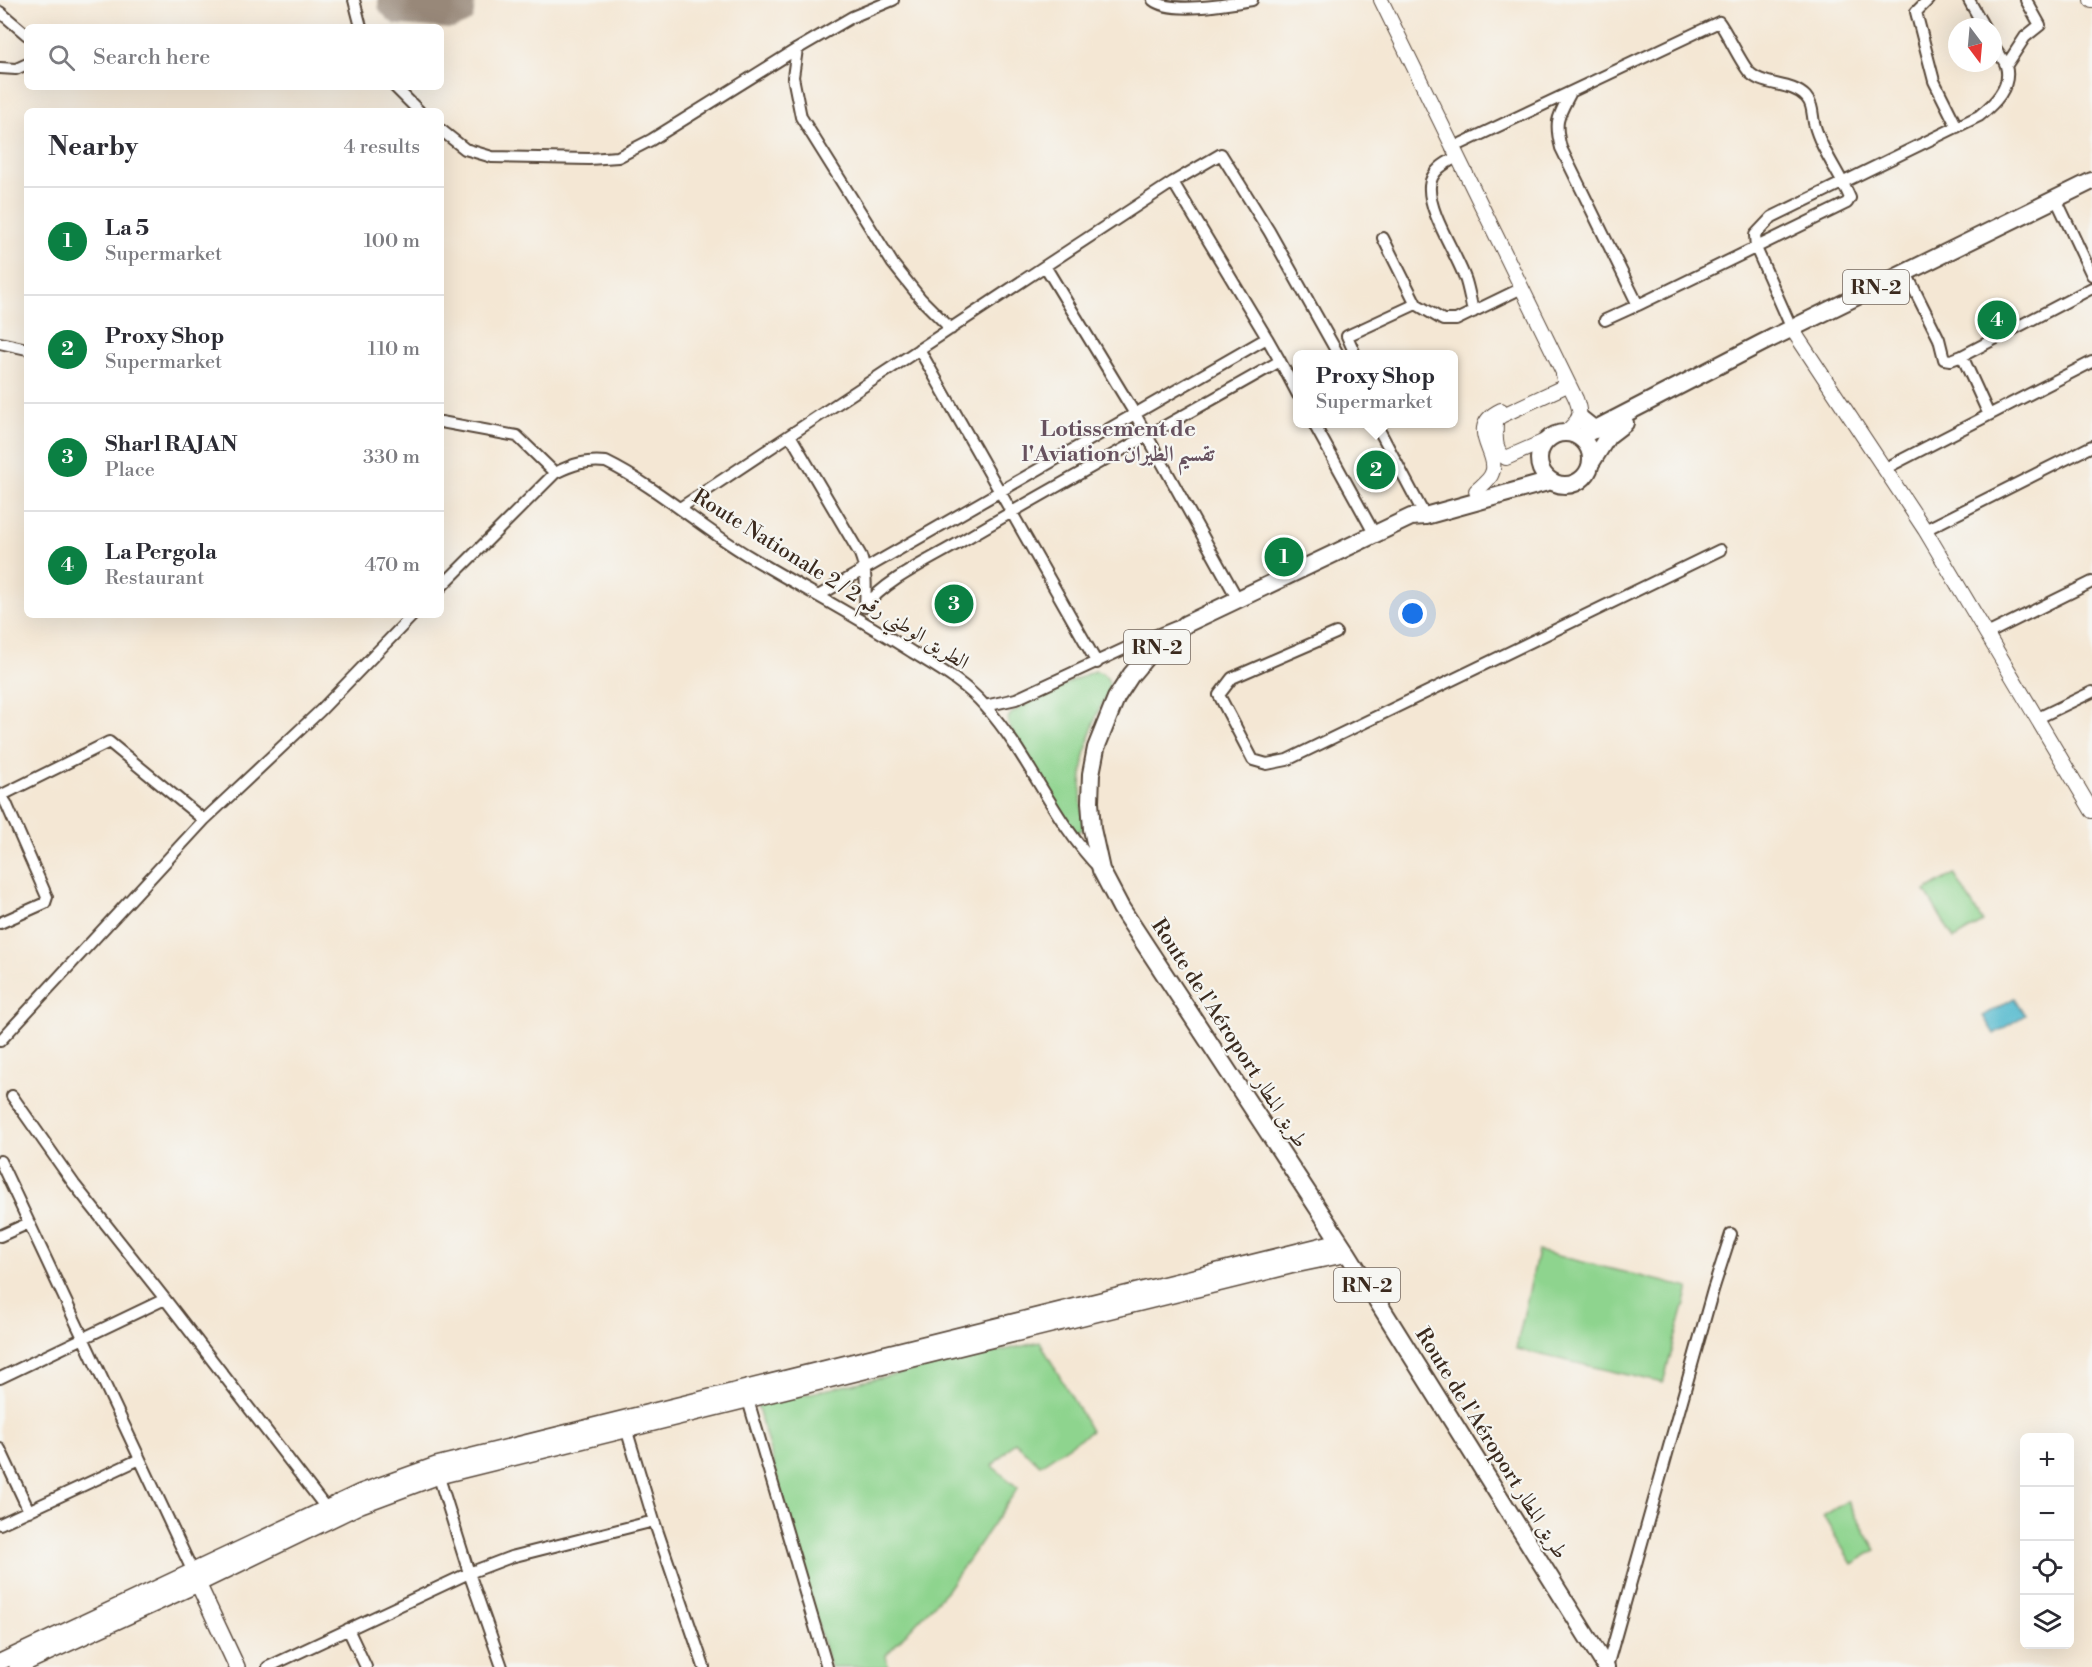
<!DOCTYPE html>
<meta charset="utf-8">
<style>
body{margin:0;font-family:"Libre Bodoni",Amiri,serif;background:#f7f7f7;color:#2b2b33}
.controls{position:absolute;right:18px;bottom:18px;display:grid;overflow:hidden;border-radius:9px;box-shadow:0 6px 24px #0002}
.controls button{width:54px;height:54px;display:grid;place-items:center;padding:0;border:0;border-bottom:2px solid #e1e1e2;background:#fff;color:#2b2b33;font:30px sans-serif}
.compass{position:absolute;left:1948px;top:18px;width:54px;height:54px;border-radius:50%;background:#fff;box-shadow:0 6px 24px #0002;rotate:164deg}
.you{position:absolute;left:1413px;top:614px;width:21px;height:21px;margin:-15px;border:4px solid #fff;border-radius:50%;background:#1a73e8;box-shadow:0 0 0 9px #1a73e833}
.badge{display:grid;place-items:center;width:39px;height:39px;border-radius:50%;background:#0b8043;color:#fff;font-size:20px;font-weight:700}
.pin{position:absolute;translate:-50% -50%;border:3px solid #fff;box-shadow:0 2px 6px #0006}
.popup{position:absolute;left:1293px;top:350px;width:165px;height:78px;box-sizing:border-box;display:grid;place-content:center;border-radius:9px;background:#fff;filter:drop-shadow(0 2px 4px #0005);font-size:20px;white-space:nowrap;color:#7c7c81}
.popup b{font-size:22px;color:#2b2b33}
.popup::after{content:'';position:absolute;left:50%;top:100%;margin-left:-12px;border:12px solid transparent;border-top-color:#fff}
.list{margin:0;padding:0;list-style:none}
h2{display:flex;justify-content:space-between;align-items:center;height:78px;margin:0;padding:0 24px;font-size:26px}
h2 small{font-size:20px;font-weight:400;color:#7c7c81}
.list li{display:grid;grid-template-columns:39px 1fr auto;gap:18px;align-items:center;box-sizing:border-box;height:108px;padding:0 24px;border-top:2px solid #e1e1e2}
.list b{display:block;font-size:22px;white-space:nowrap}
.list p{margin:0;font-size:20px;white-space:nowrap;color:#7c7c81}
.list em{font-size:20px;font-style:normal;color:#7c7c81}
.icon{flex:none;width:33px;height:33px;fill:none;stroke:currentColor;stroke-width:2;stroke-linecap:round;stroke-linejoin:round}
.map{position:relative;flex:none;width:2092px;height:1667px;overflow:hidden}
.search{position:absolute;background:#fff;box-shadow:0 6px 24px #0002;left:24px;top:24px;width:420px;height:66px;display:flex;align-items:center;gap:15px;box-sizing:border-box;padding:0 21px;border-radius:9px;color:#7c7c81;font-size:22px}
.panel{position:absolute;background:#fff;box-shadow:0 6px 24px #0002;left:24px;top:108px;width:420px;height:510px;border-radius:9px}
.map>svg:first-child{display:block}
</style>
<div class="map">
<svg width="2092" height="1667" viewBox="0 0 2092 1667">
<rect width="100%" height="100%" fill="#f6f6f2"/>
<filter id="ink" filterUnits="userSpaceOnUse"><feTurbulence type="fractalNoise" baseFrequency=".0167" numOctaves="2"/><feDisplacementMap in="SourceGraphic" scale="12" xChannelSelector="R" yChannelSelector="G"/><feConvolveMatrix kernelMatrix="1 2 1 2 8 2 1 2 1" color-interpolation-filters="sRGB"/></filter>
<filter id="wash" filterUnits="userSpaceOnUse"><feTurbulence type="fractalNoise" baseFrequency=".008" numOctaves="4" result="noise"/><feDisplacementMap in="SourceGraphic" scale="24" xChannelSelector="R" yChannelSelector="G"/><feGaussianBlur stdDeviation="1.35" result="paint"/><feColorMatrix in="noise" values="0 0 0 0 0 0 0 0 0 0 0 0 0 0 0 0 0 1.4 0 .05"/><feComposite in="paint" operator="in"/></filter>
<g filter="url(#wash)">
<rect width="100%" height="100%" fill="#f4e7d4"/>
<path fill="#8ed48e" stroke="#647f56" stroke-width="1.5" d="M1095,671C1103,672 1110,678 1109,687C1108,697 1099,707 1096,717C1083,754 1077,785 1084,824V828L1076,833L1060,816L1008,724C1008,720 1007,718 1010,715C1015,708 1084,675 1095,671Z
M1954,874L1983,922L1954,939L1925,891Z
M1538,1251L1689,1288L1663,1383L1516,1349Z
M1040,1342L1091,1431L1040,1465L1015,1442L992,1466L1018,1488L947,1590L886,1655L888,1667H830L757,1405Z
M1847,1501L1876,1550L1852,1564L1823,1516Z"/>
<path fill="#4fb8cd" stroke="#457176" stroke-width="1.5" d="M2014,998L2025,1015L1994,1034L1983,1016Z"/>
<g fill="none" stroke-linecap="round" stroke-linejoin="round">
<path stroke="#988879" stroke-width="26" d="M391,0V4L399,12L451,16L461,12L462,0"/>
</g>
</g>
<g filter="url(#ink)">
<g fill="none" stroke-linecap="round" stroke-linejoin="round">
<g stroke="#574639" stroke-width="14">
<path id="minor" d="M354,0L361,27
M1153,0C1171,15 1229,4 1252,0
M1928,0L1916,12L1934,81L1957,127
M1969,0L1984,27
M0,12L27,35
M797,49L793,77L801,117L893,264L921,299L951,329
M2006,66L2025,37L2040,25L2026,0
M0,68L16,69L27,64
M395,87L419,111
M441,130L465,149L492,157L589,159L618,157L651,140L797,49L852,17L893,0
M1452,148L1719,22C1728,34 1742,66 1751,74C1766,87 1792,82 1806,97C1813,105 1812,113 1814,123C1821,150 1839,172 1850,198L1847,203L1638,305L1561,148C1554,121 1558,117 1570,94
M1457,157C1445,163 1431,171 1430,186C1428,213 1457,254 1466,281C1469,291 1471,302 1473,312
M1173,182L1221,154L1269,231L1338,354
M2056,199L2092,275
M1383,238L1416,304L1443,320H1456L1522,288
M1906,273L1939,339L1944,359L1951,360L1962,356
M1605,320L1638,305
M1792,329L1756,248L1755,235L1772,217L1979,116C1994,104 2012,87 2006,66C2004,59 1997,51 1993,45
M1267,338L1280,361
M0,343L27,349
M919,349L1097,663
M1355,354L1347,336L1416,304
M1989,415L1962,356L2092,288
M441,422L517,436L555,473
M1314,424L1374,533
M1376,424L1425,516
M1886,468L2092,362
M680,508L790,435
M1925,530L2092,446
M441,587L555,473C573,464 586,460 606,462C657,487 699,526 747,555C802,588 858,617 912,652C938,668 965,683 985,706C1030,756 1053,821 1100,869
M818,596L1267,338L1173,182L1045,266
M865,606C866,588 867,571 860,554L790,435L1045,266L1135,414L1237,598
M865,607C885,580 932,559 962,541C1067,479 1174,422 1280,361L1298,395
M1336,633L1232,678L1219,695L1253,760L1267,764L1287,760L1720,550
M1987,634L2092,582
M985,706L1016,699L1137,643L1176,627
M2038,718L2092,692
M0,796L109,742L204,820
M0,796L6,803L47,897L45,903L0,923
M0,1041L204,820L320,711L413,615
M12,1096L74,1184L165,1299L326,1508
M0,1161L193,1572
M0,1236L29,1223
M0,1378L165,1299
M748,1400L827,1667
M625,1425L654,1521L704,1667
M0,1449L29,1511
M437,1471L469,1573L502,1667
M0,1524L140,1459
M348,1629L366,1667
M268,1667L469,1573L511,1557L654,1521
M1607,1667L1713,1290L1731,1234"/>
</g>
<g stroke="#574639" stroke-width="16">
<path id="tertiary" d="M1381,0L1576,399C1583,418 1579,419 1566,432
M2091,0L2092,1
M1792,329L1925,530L2092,811
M1545,441L1506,458C1493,450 1496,435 1496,420L1501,416L1561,388L1565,384L1563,375
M1476,491C1481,486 1490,480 1492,473C1501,454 1463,428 1501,410"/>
</g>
<g stroke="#574639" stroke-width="18">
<path id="secondary" d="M194,1575L237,1667
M0,1662L361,1492L436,1465L1339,1241
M17,1667L198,1584L361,1505L439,1476L1290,1266L1348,1254"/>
</g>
<g stroke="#574639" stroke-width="20">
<path id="primary" d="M1580,418L1595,430
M1539 459a26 26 0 1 1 52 0a26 26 0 1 1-52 0Z
M1580,437L1762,343L2092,181
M1591,463L1608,436L1625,423
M1551,481L1425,516L1411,517L1186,624L1147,656L1131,675L1116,698L1096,748L1091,774L1090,802L1092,829L1101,870L1121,908L1346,1251L1606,1667"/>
</g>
<use href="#minor" stroke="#fff" stroke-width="10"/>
<use href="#tertiary" stroke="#fff" stroke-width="14"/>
<use href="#secondary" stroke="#fff" stroke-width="15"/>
<use href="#primary" stroke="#fff" stroke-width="16"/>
</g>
</g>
<g text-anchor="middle" stroke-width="4.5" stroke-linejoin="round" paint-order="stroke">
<g fill="#f6f6f2" stroke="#73675e" stroke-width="1.5">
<rect x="1843" y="270" width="66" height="34" rx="4.5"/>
<rect x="1124" y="630" width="66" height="34" rx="4.5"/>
<rect x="1334" y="1268" width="66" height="34" rx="4.5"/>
</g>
<g font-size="20" font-weight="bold" fill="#3b2a1e">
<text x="1876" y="294">RN-2</text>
<text x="1157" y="654">RN-2</text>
<text x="1367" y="1292">RN-2</text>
</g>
<g font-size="21" fill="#3b2a1e" stroke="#f6f6f2">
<text transform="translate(831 579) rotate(32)" y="7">Route Nationale 2 / الطريق الوطني رقم 2</text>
<text transform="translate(1230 1033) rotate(57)" y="7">Route de l'Aéroport طريق المطار</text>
<text transform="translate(1492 1443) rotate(58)" y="7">Route de l'Aéroport طريق المطار</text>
</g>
<g font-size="22" font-weight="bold" fill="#67525f" stroke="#f6f6f2">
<text x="1118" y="436">Lotissement de<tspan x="1118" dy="25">l'Aviation تقسيم الطيران</tspan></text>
</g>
</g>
</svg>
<div class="controls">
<button>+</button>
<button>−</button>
<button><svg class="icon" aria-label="locate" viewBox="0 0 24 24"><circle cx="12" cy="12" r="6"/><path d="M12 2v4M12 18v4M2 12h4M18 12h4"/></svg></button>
<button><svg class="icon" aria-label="layers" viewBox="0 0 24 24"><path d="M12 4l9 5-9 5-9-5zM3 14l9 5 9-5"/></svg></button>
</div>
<svg class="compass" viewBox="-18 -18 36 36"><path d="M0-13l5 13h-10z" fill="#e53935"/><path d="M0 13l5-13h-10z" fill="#7c7c81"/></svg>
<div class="you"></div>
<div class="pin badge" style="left:1284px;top:557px">1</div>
<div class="pin badge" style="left:1376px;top:470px">2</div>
<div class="popup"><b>Proxy Shop</b>Supermarket</div>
<div class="pin badge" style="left:954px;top:604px">3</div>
<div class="pin badge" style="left:1997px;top:320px">4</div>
<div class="search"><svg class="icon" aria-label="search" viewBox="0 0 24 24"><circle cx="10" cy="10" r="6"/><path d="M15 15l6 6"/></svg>Search here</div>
<section class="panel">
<h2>Nearby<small>4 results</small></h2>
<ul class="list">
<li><span class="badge">1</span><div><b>La 5</b><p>Supermarket</p></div><em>100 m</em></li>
<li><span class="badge">2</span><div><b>Proxy Shop</b><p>Supermarket</p></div><em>110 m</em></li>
<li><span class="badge">3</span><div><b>Sharl RAJAN</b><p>Place</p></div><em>330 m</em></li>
<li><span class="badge">4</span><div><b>La Pergola</b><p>Restaurant</p></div><em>470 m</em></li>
</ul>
</section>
</div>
